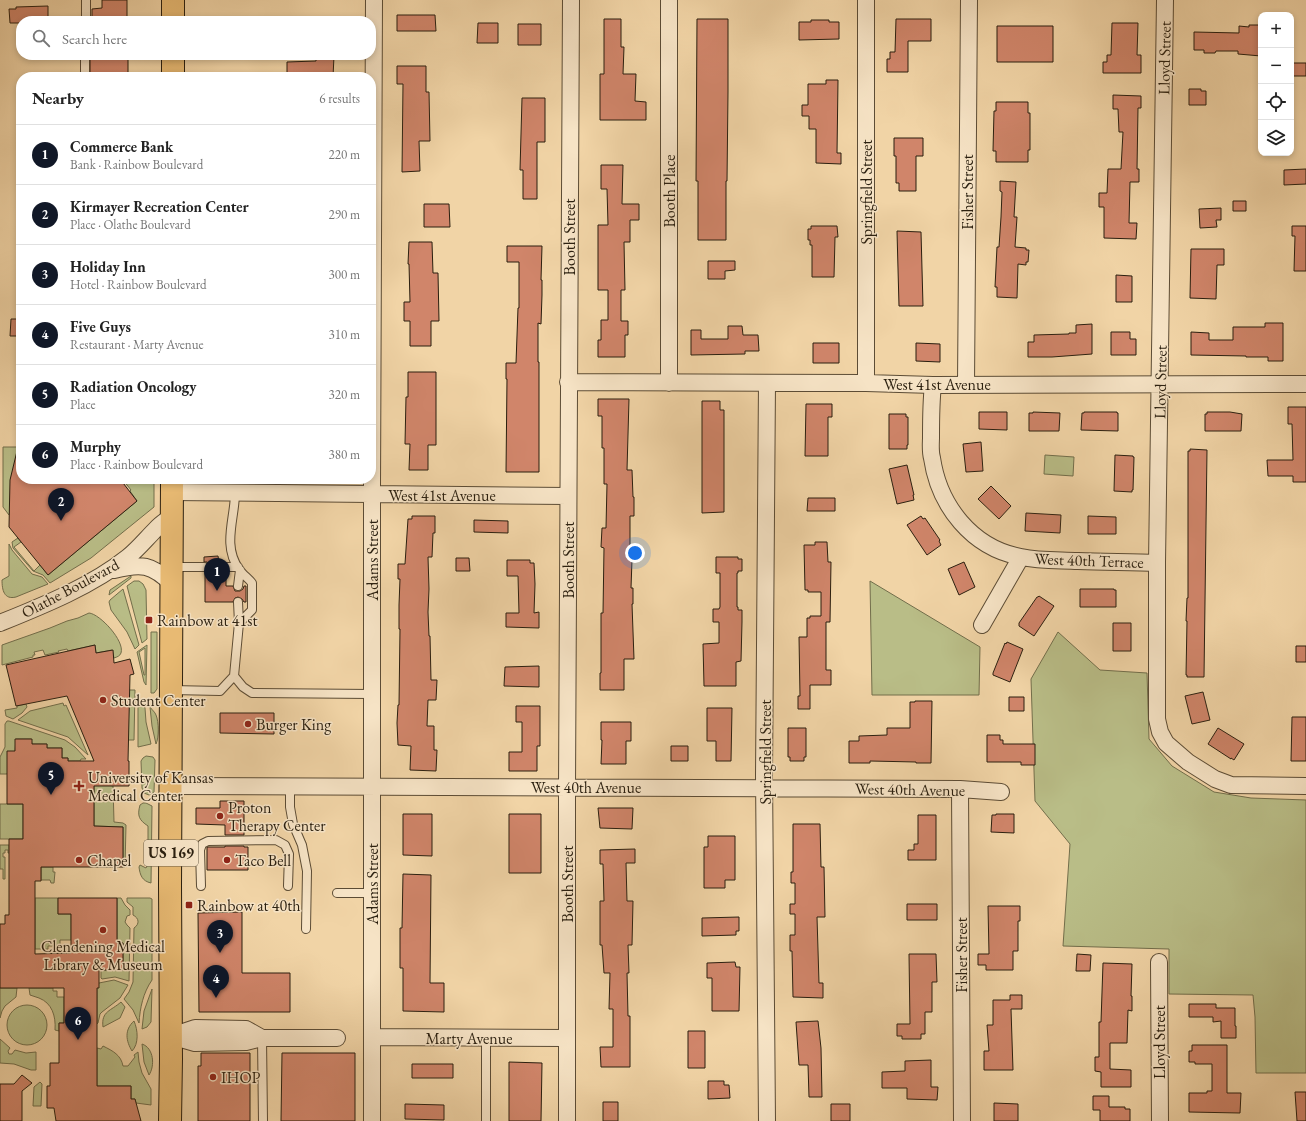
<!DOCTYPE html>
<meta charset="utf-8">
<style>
body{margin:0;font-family:"EB Garamond",serif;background:#f2f2f2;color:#222}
.controls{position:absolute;right:12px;top:12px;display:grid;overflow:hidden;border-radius:8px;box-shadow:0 2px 6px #0003}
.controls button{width:36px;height:36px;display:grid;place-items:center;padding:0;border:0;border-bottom:1px solid #e0e0e0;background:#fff;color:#222;font:20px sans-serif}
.you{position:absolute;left:635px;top:553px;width:14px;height:14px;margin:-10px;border:3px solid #fff;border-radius:50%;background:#1a73e8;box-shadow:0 0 0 6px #1a73e833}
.badge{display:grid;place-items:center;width:26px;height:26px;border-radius:50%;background:#111827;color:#fff;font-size:13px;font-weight:700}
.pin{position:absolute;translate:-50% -33px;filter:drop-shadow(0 1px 2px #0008)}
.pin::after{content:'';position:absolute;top:21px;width:14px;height:12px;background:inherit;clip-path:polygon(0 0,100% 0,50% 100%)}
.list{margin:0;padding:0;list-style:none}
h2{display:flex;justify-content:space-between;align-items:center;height:52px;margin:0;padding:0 16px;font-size:17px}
h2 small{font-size:13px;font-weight:400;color:#767676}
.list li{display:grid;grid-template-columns:26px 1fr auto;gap:12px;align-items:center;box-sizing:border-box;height:60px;padding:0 16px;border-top:1px solid #e0e0e0}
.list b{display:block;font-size:15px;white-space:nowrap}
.list p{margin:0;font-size:13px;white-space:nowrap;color:#767676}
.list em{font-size:13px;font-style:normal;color:#767676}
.icon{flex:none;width:22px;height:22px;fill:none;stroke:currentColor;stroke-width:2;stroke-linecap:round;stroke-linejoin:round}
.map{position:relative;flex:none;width:1306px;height:1121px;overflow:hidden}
.search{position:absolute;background:#fff;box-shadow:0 2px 6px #0003;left:16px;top:16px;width:360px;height:44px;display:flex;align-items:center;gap:10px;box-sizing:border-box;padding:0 14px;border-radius:16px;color:#767676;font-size:15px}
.panel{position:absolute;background:#fff;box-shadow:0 2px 6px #0003;left:16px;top:72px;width:360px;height:412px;border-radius:16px}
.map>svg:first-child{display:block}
</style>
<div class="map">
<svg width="1306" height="1121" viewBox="0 0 1306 1121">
<rect width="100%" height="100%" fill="#f1d4a6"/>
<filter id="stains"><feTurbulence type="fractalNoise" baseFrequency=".005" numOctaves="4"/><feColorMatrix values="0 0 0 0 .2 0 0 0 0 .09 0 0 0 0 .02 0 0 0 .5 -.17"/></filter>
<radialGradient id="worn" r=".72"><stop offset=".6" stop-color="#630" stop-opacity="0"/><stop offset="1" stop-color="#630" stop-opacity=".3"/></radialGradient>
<path fill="#b9bd87" stroke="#726e4b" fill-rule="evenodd" d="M3,447H21V459L9,515L3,507Z
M1045,455L1074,457L1073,476L1044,474Z
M124,479H154V507L91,558L50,583L43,575L33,571L13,548L12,542L18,538L21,542L14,547L34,571L40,565L48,575L137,501L130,491L131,490L123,480Z
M9,544L12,550L32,574L42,577L48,584L16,597C4,600 2,590 2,580L9,576Z
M131,576V578L109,595L110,590Z
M134,581H139L143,584L146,590L147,639L142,643L127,586Z
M870,581L980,647L979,695H872Z
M123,589L139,645L135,649L127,632L111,610L109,602L110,600Z
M89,613C100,614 125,641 121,653C120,656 117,657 114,658L112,650L96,653L95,645L68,651L67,649L58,651L59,652L45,655L43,650L34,652L35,655H33V657L2,665V645L50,628L67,621L78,618Z
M151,632H157V689L154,693H151Z
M1058,632L1100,670L1147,673L1149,739L1172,766L1214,792L1251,798L1306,800V1073H1256L1255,1017L1253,995L1169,994V949L1063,946L1070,844L1035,801L1031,679Z
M147,645L146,685L144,682L137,652ZM145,648V675H144L139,652Z
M129,690H135L134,740H128Z
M142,702L145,708L146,722L151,744L138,747V705Z
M63,703L64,706L66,705L88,755L68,737L18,720L30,711Z
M26,704L27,707L22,713L13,719L6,716L5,710L17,708V706Z
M150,707C152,710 155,712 156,715C159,722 159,738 156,744L152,726Z
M7,721H9L65,740L75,747L86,759H81L80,761H68V758H62V748H47V744H32L31,739H16L15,751L7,774H0V757L5,747V724Z
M146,756L153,757L155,760L154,792L153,793L149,795L144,793L142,788L141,761L143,758Z
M94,782L113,786L114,822L123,823L126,825L125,867H123V827L94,826Z
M146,803L152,806L151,883C142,881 140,875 139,867L140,865L146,868L148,864V826C139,820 137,816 140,805L143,803Z
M0,804H23V839H0Z
M0,845H9V853H8V850H5V853H3V857H5V879H3V869H0Z
M41,867H53V872H55L54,883H51L50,880H41Z
M35,898H58V914H71V940H60V946H48V949H35Z
M117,898H121L125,905L130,910V915L127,916L125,922L127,925L130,928L129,981L115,977L102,979L101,978V970H123V943H117Z
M127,898H150L152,899V980C143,993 140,1008 139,1023L133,1010L124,999L129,992L133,982L134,928C140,924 139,918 133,915V907L127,902Z
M114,980L128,985L120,998L102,1012L100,1014L98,1023L97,1024V988L99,983Z
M0,988H17L16,997L5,1006L2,1011L0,1018Z
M29,988H53V991H57V997H64V1023H59V1031L55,1030C56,1016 52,1003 39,998C36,997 33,996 30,995Z
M152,989L151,1022L147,1027L142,1029L144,1011Z
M121,1002L125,1007L120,1018L103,1027C101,1011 111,1011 121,1002Z
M7 1025a20 20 0 1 1 40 0a20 20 0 1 1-40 0Z
M134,1021C138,1030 139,1044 132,1051C126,1041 124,1030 134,1021Z
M0,1039L10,1048L8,1051L9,1054H12L15,1050L26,1053L36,1052V1070H31L14,1064L0,1063Z
M142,1044C154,1048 155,1066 149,1075L144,1062Z
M103,1046C113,1051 121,1055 123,1066H128L135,1057L134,1055L138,1052L139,1062L142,1073L151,1089V1105L136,1103L135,1099H131V1086H97V1048L101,1049Z
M40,1082L42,1084L41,1106H33L34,1087Z"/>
<path fill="#d0856a" stroke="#2a1f0f" d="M102,0H127V21H92V9L102,8Z
M48,6V17H45V21H21V23H10L9,9H16V7Z
M397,15H435L436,31H397Z
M604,19H621V47H624L623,74H636L635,101L646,102V120H600V74H604Z
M697,19H728V92L727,181H726V240H698V181H696Z
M896,19H931V41H908V72H887V59H890V52H895Z
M811,20H829V22H839V39L799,40V22H811Z
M478,23H498V43H477Z
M1112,23H1138L1137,55H1141V73H1103V62H1107V55H1111Z
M518,24H541V45H518Z
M1249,25H1261V56L1238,54V51H1216L1215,53H1204V50H1194V32L1239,33V26L1249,27Z
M997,26H1053V62H997Z
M90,55H128V77H90Z
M316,56H334L333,77L287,76V62L316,61Z
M1291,63H1306V76H1291Z
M397,66H426V92H429L430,141H419L420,171L402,172L403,84H397Z
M826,80H838L837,153H841V164L816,163V129H809V116H802V105H808V84H826Z
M1189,89H1201V91H1206V105H1189Z
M1113,95L1141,96V108H1138L1137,169H1139V182H1130L1129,223H1137L1136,239L1104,238V207H1099V193H1107L1108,169H1121L1123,132H1119L1118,109H1113Z
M522,98H545V142H537V199H523V170H520Z
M996,102H1028V113H1030V150H1028V162H996V151H993L994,111H996Z
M894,138H923V156H916V191H899V183H896V156H894Z
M601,165H623L622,204H639V220H630V242H624L625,290H621V321H628V335H625V357H598V340H601V320H608V290H598V225H608L607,189H601Z
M1306,169V184L1284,185V170Z
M1000,181L1016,182L1014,217H1017L1015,247L1026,248V250H1029L1028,262H1026V265L1018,264L1017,298L997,297V287H995L997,247H999L1001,217L1002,192L1000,191Z
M1233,201H1246V211H1233Z
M424,204H449L450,227H424Z
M1221,208V220H1216L1217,227L1200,228L1199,209Z
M811,226H837L838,237H835L834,277H812V245H810V240H808V229H811Z
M1292,226H1306V271H1294L1295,236H1292Z
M897,231L921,232L923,306H899Z
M409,242H432L433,273H438L439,321H431V346H410V321H404V302H410L409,264H408Z
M507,246H542L541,280H542V295L541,324L538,323V362H539V472H506L507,379H506V363H516L518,308H519V262H507Z
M1191,249H1224V265H1217L1216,299L1190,298Z
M708,261H735V270L725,271V279H708Z
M1116,275L1132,276V302H1116Z
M11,319H21V336H10Z
M1265,323H1283V361H1268V357H1246V356L1191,355V332L1209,333V340H1233V327H1265Z
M1092,324V354L1052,357H1028V342H1034V335L1069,334V333H1076V325Z
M728,326H742L743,335H758L759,351H745V354L691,355V330H701V339H728Z
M1111,332H1130V339H1136V355H1111Z
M813,343H839V363H813Z
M916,343L940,344V362L916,361Z
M408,372H436V445H428V470H409L410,444H405L406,397H408Z
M598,399H629L627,470H632L633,497H634V516H630V560H632L631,588H633V604H632L634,659H624V690H600V673H601V613H603L604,548L601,547L602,528H606L607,484H604V448H602V416H598Z
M702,401H720V410H724V512L702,513Z
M806,404H832V417H828V456H805Z
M1288,407H1306V482H1293V476H1268L1267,460H1293L1292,424H1288Z
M979,412H1007V430L979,429Z
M1033,412L1060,413L1059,431H1029V413H1033Z
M1084,412H1117V413H1118V431L1081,430L1082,413H1084Z
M1207,412H1230L1242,414L1241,431H1205V414H1207Z
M889,414H906V417H908V445H907V449H889Z
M981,442L983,471L966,472L963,444Z
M1190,449L1207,450L1204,677H1187V675H1186L1187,621H1186L1187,598H1188V451H1190Z
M17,451L21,452V479H120L137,501L48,575L9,527L10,480Z
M1115,455L1133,456V457H1134L1133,490H1132V492L1114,491Z
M907,465L914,495H913L914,500L897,504L889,469Z
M991,486L1011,506L999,519L978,499Z
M808,498H835V511H807Z
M1026,513L1061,515L1060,533L1025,531Z
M412,516H435V533H433L432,557H428L429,589L428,612L429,636H430L431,680H437L436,700H428L427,726H434V750H437L436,771L410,770L411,746L398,745L397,723L398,705H399L400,629H399V605L400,579H398V564H405L408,519H412Z
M921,516L923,519L925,518L940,540L939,541L941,545L927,555L907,525Z
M1088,516L1116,517V534H1088Z
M474,520L508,521V533L474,532Z
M815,542H827L828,562H831L830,622H826V670H831V685H810V709H798V696H800L799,637H807V618H810V616H821V592H808V590H805L804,545H815Z
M218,556L219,562L214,565V570L219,572V576L226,575V586H233L235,591H240L243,589L244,586H246V602H244L242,599L238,597L235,598L233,602H205V572L209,570V567L207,562H204V557Z
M716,557H738V559H742V571H738V573H737V607H738V610H742V622L741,661L736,662V686H704L703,644L719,643V622H713V609H719L720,607V573H716Z
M456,558H469L470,571H456Z
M507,560H530V563H534L535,584L534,613L539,612V628L506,627V613H519L518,576H507Z
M964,562L975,587L959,595L948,569Z
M1080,589H1114V590H1116V607H1080Z
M1039,596L1054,606L1034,636L1019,626V623L1037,597H1038Z
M1113,623H1131V651H1113Z
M1007,642L1023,649L1010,682L993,675V673L1005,643L1006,644Z
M95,645L96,653L113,650L114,663L130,659L134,674L130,675L128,761H129V786H94V826L123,827V867H41V881H35V954L71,953V914H58V898H117V943H123V970H99V988H97V1086H131V1099H135L141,1121H56L54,1108H47V1086H50V1063H59V1023H64V988H0V924H5V915H9V839H23V804H7V751H15V739H32V744H47V748H62V758H68V761H94L67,696L16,706L6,665Z
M1296,646H1306V662H1296Z
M539,666V687L504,686L505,667Z
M1203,692L1210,720L1192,724L1185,696Z
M1009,697H1024V711H1009Z
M915,701H932L931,763H916V762L870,761V763H849V741H859V736L887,735V728H910V702H915Z
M516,706H540V746H537V771H509V752H522V722H516Z
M707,708H732L731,761H716V741H707Z
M220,713H274V734L220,733Z
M1292,717H1306V761H1291Z
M601,722H631V741H626V764H601L602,740H601Z
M788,728H806V757H804V761H790V757H788Z
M1218,728L1244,744L1234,760L1231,758V759L1208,744Z
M987,735H1000V740H1003V744H1035V765H1021V762H987Z
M671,746H688V761H671Z
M220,801H244V835H225V825L196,824V808H220Z
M598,808H633L632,829L600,828Z
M403,814H432V856L403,855Z
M509,814H541V873H509Z
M996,814H1014V833L991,832L992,815H996Z
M918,815H936V860H908V850H914V844H918Z
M793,824H820L821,867H824L825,917H817L819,983H823V998L793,997L792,951H790V935H795V914H790V904H795V883H791V872H793Z
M708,836H735V880H725V888H704V847H708Z
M225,846H244V847H248V870H207V847H225Z
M635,849V863H626L627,901H633L632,945H628L629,973H627L628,1016H630V1067H601L600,1047H613V1009H609L610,973H604L602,945H600V901H604L603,864H600V850Z
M403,874L431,875L430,983H444V1012L403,1011V968H400V928H402Z
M907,904H937V920H907Z
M988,906H1020V921H1018V951H1013V970H986V965H978V954H989Z
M242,912V973H290V1012H199L198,913Z
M739,917V931H736V935L702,936V918Z
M909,954H936L937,982H932V1012H925V1034H921V1039H902V1036H897V1024H910Z
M1077,954L1091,955L1090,971H1076Z
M735,962L736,967H740L739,1011H712V978H707V963Z
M1103,963L1132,964L1131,996H1132V1011L1128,1010L1127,1043H1110V1069L1131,1070V1087H1101V1072L1095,1071V1057H1099V1022H1101Z
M1010,995H1022V1009H1011L1013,1070H984V1051H989L987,1025H993V1000H1010Z
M1189,1004H1216V1008H1235V1026H1236V1038H1221V1021L1213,1022V1017H1189Z
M818,1021L821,1048L822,1097H809L808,1065H799L796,1022Z
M688,1031H705V1068H688Z
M1192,1045H1227V1093H1241L1240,1113L1189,1112V1093H1207V1091H1212V1064H1195V1062H1189V1051H1192Z
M201,1053H250V1121H198V1066H201Z
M282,1053H355V1121H281Z
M931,1060V1087H938L937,1100L907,1099V1088H882V1072L905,1071V1061Z
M509,1062L542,1063L541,1121H509Z
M412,1064H453V1078H412Z
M22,1075L32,1083L22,1091V1121H0V1084H14Z
M708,1081H724V1085H729L730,1098L708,1099Z
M1295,1092H1306V1121H1297Z
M1093,1096H1109V1107H1125V1109H1130V1121H1100V1110H1093Z
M603,1102H618V1121H603Z
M994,1103L1018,1104V1121H994Z
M405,1104L444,1105V1120L405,1119Z
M831,1104H850V1121H831Z"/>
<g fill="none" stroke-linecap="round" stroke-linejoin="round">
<g stroke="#5c4c35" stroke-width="10">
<path id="service" d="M86,21V0
M85,77V55
M173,567H204
M219,567H238
M238,586L240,570
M238,602L239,623
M234,676L243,687L252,693L372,694
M172,690L220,691L234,676L239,623L252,610V583C248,578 242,574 239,569C222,546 235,518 235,493
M290,787V807L293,824L302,845L307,871L306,929
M201,886L200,850L202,844L208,841L276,840L285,845L289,854L288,886
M337,893H372
M262,1038L263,1121
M486,1121V1038"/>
</g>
<g stroke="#5c4c35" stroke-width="18">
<path id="minor" d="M1165,0L1157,563V719L1160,732L1166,743L1188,762L1215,779L1231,785L1306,786
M568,382L866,383L933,385L1306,384
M669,383V0
M866,383V0
M933,385C931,402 931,419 931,437C931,443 930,451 932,458C939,506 972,548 1021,557C1040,561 1059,560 1078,561C1105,562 1131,562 1157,563
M966,385L969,0
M172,492L568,496
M114,570C141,563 152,564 172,584
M0,623C42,606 92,586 128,557C138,549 146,539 156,529C160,524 167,520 172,516
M982,625L1021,557
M171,786L960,789L1001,792
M960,789L962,1121
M1159,962L1160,1121
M171,1036L195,1043L246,1042L262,1038H337
M171,1036L195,1028L246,1029L262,1038
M372,1037L566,1038
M372,1121V485L374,0
M567,1121V787L571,0
M767,1121L764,776L767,383"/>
</g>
<g stroke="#2a1f0f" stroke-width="24">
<path id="primary" d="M173,0V21
M173,55V77
M170,1121L171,1059L170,885L172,479"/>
</g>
<use href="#service" stroke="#f6e3c5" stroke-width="8"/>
<use href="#minor" stroke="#f6e3c5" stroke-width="16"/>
<use href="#primary" stroke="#e8ba73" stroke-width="22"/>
</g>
<g fill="#8f2418" stroke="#f6e3c5" stroke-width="1.5">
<rect x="145" y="616" width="8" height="8" rx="2"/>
<circle cx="103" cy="700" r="4"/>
<circle cx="248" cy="724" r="4"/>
<path d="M77 780h4v4h4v4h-4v4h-4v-4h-4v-4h4z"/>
<circle cx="220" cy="816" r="4"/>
<circle cx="79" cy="860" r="4"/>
<circle cx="227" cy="860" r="4"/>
<rect x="185" y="901" width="8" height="8" rx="2"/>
<circle cx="103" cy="930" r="4"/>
<circle cx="213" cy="1077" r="4"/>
</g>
<g text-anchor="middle" stroke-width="3" stroke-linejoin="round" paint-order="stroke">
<rect fill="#f6e3c5" stroke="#675a46" stroke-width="1" x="144" y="840" width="54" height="26" rx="3"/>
<g font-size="15" font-weight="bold" fill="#2a1f0f">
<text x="171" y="858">US 169</text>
</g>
<g font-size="16" fill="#2a1f0f" stroke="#f6e3c5">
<text transform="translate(1164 58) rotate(-89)" y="6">Lloyd Street</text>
<text transform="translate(669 191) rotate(-90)" y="6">Booth Place</text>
<text transform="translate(866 192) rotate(-90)" y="6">Springfield Street</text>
<text transform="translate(967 192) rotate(-90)" y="6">Fisher Street</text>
<text transform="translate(569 237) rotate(-90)" y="6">Booth Street</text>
<text transform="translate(1160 382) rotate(-89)" y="6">Lloyd Street</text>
<text x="937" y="390">West 41st Avenue</text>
<text x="442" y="501">West 41st Avenue</text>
<text transform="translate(372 560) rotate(-90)" y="6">Adams Street</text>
<text transform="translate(568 560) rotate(-90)" y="6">Booth Street</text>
<text transform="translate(1089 560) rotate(2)" y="6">West 40th Terrace</text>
<text transform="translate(70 588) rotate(-28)" y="6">Olathe Boulevard</text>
<text transform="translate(765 752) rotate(-90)" y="6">Springfield Street</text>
<text x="586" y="793">West 40th Avenue</text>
<text transform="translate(910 789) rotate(1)" y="6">West 40th Avenue</text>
<text transform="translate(372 884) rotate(-90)" y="6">Adams Street</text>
<text transform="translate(567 884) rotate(-90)" y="6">Booth Street</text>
<text transform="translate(961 955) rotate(-90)" y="6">Fisher Street</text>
<text x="469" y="1044">Marty Avenue</text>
<text transform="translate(1159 1042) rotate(-90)" y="6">Lloyd Street</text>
</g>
<g font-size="16" fill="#2a1f0f" stroke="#f6e3c5" text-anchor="start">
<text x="157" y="626">Rainbow at 41st</text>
<text x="111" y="706">Student Center</text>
<text x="256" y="730">Burger King</text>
<text x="88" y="783">University of Kansas<tspan x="88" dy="18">Medical Center</tspan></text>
<text x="228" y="813">Proton<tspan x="228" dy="18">Therapy Center</tspan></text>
<text x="87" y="866">Chapel</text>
<text x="235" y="866">Taco Bell</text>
<text x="197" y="911">Rainbow at 40th</text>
<text x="103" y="952" text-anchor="middle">Clendening Medical<tspan x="103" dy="18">Library &amp; Museum</tspan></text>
<text x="221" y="1083">IHOP</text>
</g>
</g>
<rect width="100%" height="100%" filter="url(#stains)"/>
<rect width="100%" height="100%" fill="url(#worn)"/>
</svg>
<div class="controls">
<button>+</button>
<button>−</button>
<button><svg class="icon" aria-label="locate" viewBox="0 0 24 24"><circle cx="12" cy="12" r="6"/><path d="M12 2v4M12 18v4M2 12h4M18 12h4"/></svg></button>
<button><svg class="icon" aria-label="layers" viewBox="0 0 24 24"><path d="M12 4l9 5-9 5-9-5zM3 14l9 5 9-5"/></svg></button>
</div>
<div class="you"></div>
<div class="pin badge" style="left:217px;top:591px">1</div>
<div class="pin badge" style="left:61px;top:521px">2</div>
<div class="pin badge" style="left:220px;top:953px">3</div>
<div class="pin badge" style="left:216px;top:998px">4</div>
<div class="pin badge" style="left:51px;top:795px">5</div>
<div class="pin badge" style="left:78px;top:1040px">6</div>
<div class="search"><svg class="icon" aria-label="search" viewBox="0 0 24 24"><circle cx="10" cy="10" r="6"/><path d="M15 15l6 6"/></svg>Search here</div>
<section class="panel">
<h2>Nearby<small>6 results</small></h2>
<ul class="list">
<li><span class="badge">1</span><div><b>Commerce Bank</b><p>Bank · Rainbow Boulevard</p></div><em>220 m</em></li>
<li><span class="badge">2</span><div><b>Kirmayer Recreation Center</b><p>Place · Olathe Boulevard</p></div><em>290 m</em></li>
<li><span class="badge">3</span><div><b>Holiday Inn</b><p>Hotel · Rainbow Boulevard</p></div><em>300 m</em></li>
<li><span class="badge">4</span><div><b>Five Guys</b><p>Restaurant · Marty Avenue</p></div><em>310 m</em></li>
<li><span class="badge">5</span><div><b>Radiation Oncology</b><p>Place</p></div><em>320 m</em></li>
<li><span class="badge">6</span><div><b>Murphy</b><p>Place · Rainbow Boulevard</p></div><em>380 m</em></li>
</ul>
</section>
</div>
